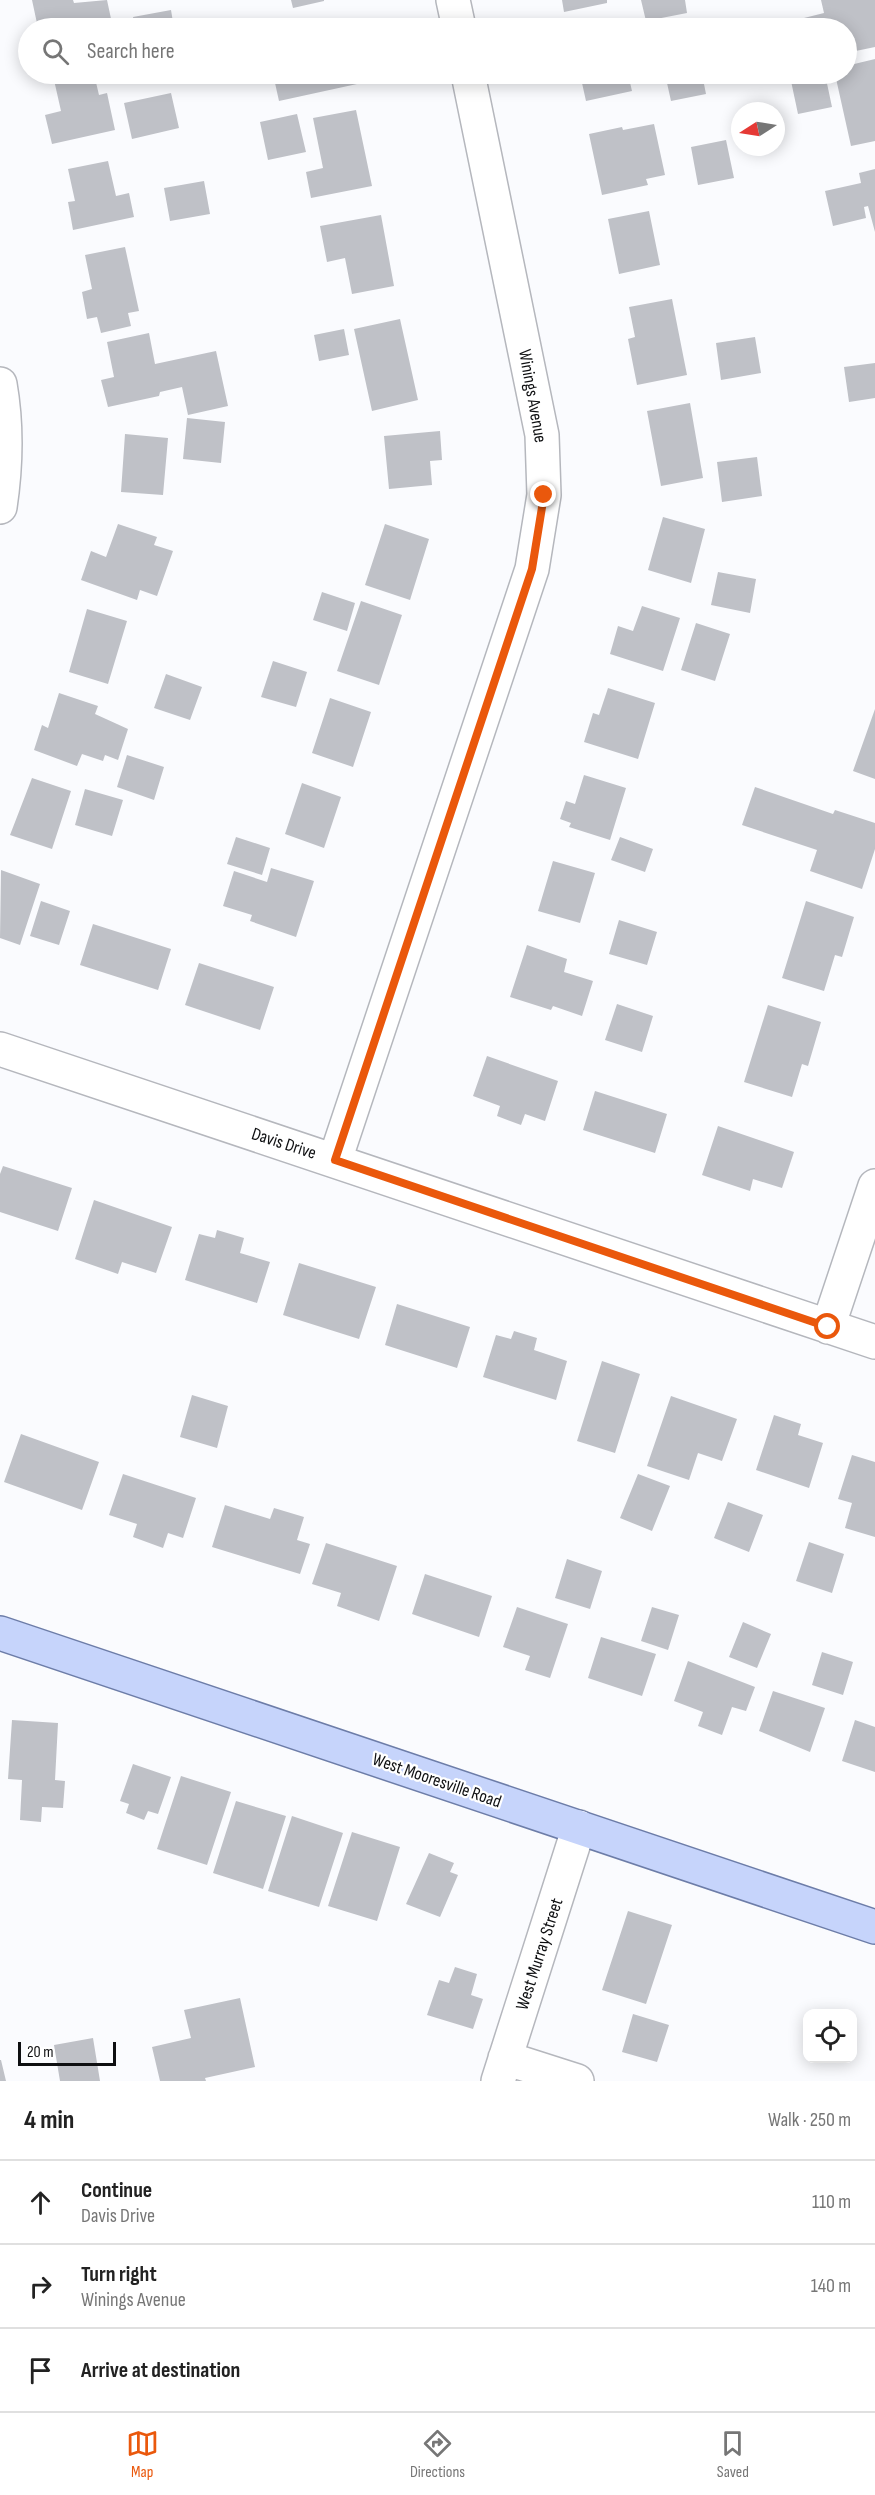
<!DOCTYPE html>
<meta charset="utf-8">
<style>
body{margin:0;font-family:"Sofia Sans Condensed",sans-serif;background:#f6f6f6;color:#222}
.controls{position:absolute;right:18px;bottom:18px;display:grid;overflow:hidden;border-radius:12px;box-shadow:0 3px 15px #0003}
.controls button{width:54px;height:54px;display:grid;place-items:center;padding:0;border:0;border-bottom:2px solid #e0e0e0;background:#fff;color:#222;font:30px sans-serif}
.compass{position:absolute;left:731px;top:102px;width:54px;height:54px;border-radius:50%;background:#fff;box-shadow:0 3px 15px #0003;rotate:258deg}
.scale{position:absolute;left:18px;bottom:15px;width:98px;box-sizing:border-box;padding-left:6px;border:3px solid #0e0f11;border-top:0;font-size:16px;line-height:21px;white-space:nowrap;color:#0e0f11;-webkit-text-stroke:4px #fff;paint-order:stroke}
.stop{position:absolute;width:18px;height:18px;margin:-14px;border:4px solid #ea580c;border-radius:50%;background:#fff}
.stop.end{background:#ea580c;border-color:#fff;box-shadow:0 2px 6px #0008}
.list{margin:0;padding:0;list-style:none}
h2{display:flex;justify-content:space-between;align-items:center;height:78px;margin:0;padding:0 24px;font-size:26px}
h2 small{font-size:20px;font-weight:400;color:#767676}
.list li{display:grid;grid-template-columns:39px 1fr auto;gap:18px;align-items:center;box-sizing:border-box;height:84px;padding:0 24px;border-top:2px solid #e0e0e0}
.list b{display:block;font-size:22px;white-space:nowrap}
.list p{margin:0;font-size:20px;white-space:nowrap;color:#767676}
.list em{font-size:20px;font-style:normal;color:#767676}
.icon{flex:none;width:33px;height:33px;fill:none;stroke:currentColor;stroke-width:2;stroke-linecap:round;stroke-linejoin:round}
.map{position:relative;flex:none;width:875px;height:2081px;overflow:hidden}
.search{position:absolute;background:#fff;box-shadow:0 3px 15px #0003;left:18px;right:18px;top:18px;height:66px;display:flex;align-items:center;gap:15px;box-sizing:border-box;padding:0 21px;border-radius:33px;color:#767676;font-size:22px}
.sheet{height:330px;background:#fff}
nav{display:flex;justify-content:space-around;align-items:center;box-sizing:border-box;height:84px;border-top:2px solid #e0e0e0;background:#fff;font-size:16px;color:#767676}
nav a{display:grid;justify-items:center;gap:3px}
nav .on{color:#ea580c}
.map>svg:first-child{display:block}
</style>
<div class="map">
<svg width="875" height="2081" viewBox="0 0 875 2081">
<rect width="100%" height="100%" fill="#fafbfe"/>
<path fill="#bfc1c7" d="M32,0H73L74,3L107,0L113,28H38Z
M291,0H324V1L293,8Z
M562,0H607V3L564,12Z
M641,0H685L687,13L646,21Z
M821,0H875V47L846,53V28H802L800,19L824,13Z
M171,10L174,28H135L133,17Z
M291,22L293,28H266V27Z
M875,59V141L851,146L835,74H846V66Z
M81,74H94L99,95L107,93L115,130L52,144L45,115L61,111L54,80Z
M273,74H355L357,84L279,101Z
M580,74H628L632,91L586,101Z
M665,74H702L706,94L671,101Z
M825,74L832,107L798,114L791,81Z
M171,93L179,128L132,139L124,103Z
M356,110L372,186L311,198L306,172L323,168L313,118Z
M297,114L306,152L268,160L260,122Z
M654,124L665,175L646,179L648,185L602,195L589,134L622,127L623,130Z
M726,140L734,178L698,185L691,147Z
M108,161L116,196L129,193L134,217L73,230L68,202L75,201L68,169Z
M875,169V232L868,206L864,207L866,218L833,226L825,191L861,183L859,173Z
M204,181L210,214L170,221L164,188Z
M649,211L660,265L619,274L608,219Z
M381,215L394,286L352,294L345,258L327,262L320,226Z
M125,247L139,311L128,313L131,326L101,333L97,317L87,319L82,292L92,289L85,255Z
M672,299L687,375L637,385L628,339L635,337L629,307Z
M400,319L418,400L372,411L354,329Z
M344,329L349,355L319,361L314,335Z
M149,333L155,364L216,351L228,406L188,415L182,387L160,392L159,396L108,407L101,380L114,377L107,342Z
M755,337L761,373L721,380L716,343Z
M875,363V398L849,402L844,367Z
M690,403L703,478L661,486L647,411Z
M187,418L225,422L221,463L183,459Z
M440,431L442,460L430,461L432,485L389,489L384,436Z
M125,434L168,438L163,495L121,492Z
M757,457L762,496L722,502L717,462Z
M663,517L705,529L691,583L648,570Z
M118,524L157,537L154,545L173,551L157,596L140,590L137,600L81,580L91,551L106,557Z
M385,524L429,539L410,600L365,585Z
M718,572L756,579L750,613L711,605Z
M322,592L355,603L347,631L313,620Z
M361,601L402,615L379,685L337,671Z
M642,606L680,618L663,671L610,654L618,626L633,631Z
M87,609L127,621L108,684L69,672Z
M696,623L730,634L715,681L681,670Z
M273,661L307,672L296,707L261,697Z
M166,674L202,687L190,720L154,708Z
M608,688L655,703L638,759L584,742L593,713L599,715Z
M59,693L98,706L95,714L128,729L118,760L105,755L103,761L82,754L77,766L34,750L42,725L48,728Z
M330,698L371,712L353,767L312,753Z
M875,709V779L853,771Z
M127,755L164,767L154,800L117,787Z
M584,775L626,788L610,840L569,827L571,823L560,819L566,801L575,804Z
M32,778L71,791L52,849L10,835Z
M302,783L341,797L324,848L285,834Z
M755,787L833,814L835,810L875,823V849L862,889L810,871L817,850L742,825Z
M85,789L123,800L112,836L75,825Z
M236,837L270,848L262,875L227,864Z
M620,837L653,849L645,872L611,860Z
M553,861L595,873L580,923L538,911Z
M271,868L314,881L296,937L250,921L252,915L223,906L234,871L267,882Z
M1,870L40,884L20,945L0,938Z
M41,901L70,911L59,945L30,936Z
M806,901L854,917L842,957L835,955L824,991L782,978Z
M619,920L657,932L647,965L609,954Z
M93,924L171,949L158,990L80,965Z
M527,945L567,959L564,972L593,981L582,1016L553,1006L551,1010L510,997Z
M199,963L274,987L260,1030L185,1005Z
M617,1004L653,1016L642,1052L605,1040Z
M768,1005L821,1022L808,1066L802,1064L792,1097L744,1082Z
M487,1056L558,1081L545,1121L525,1114L521,1125L497,1116L500,1106L473,1096Z
M595,1091L667,1114L655,1153L583,1130Z
M718,1126L794,1152L782,1188L753,1179L750,1191L702,1175Z
M3,1166L72,1188L58,1231L0,1212V1174Z
M94,1200L172,1227L156,1273L122,1262L118,1274L75,1259Z
M217,1230L244,1238L240,1253L270,1262L257,1303L185,1280L199,1234L215,1238Z
M299,1263L376,1287L359,1339L283,1315Z
M397,1304L470,1327L457,1368L385,1345Z
M514,1331L537,1338L534,1350L567,1361L556,1400L483,1377L496,1335L511,1339Z
M602,1361L640,1374L615,1453L577,1441Z
M192,1395L228,1406L217,1448L180,1437Z
M671,1396L737,1419L722,1461L698,1453L689,1480L647,1466Z
M774,1415L801,1424L798,1435L823,1443L809,1488L756,1470Z
M21,1434L99,1462L82,1510L4,1482Z
M852,1455L875,1462V1537L845,1528L852,1503L838,1499Z
M123,1474L196,1498L183,1538L168,1533L163,1548L133,1537L137,1524L109,1515Z
M638,1474L670,1486L652,1531L620,1518Z
M728,1502L763,1515L749,1552L714,1538Z
M225,1505L270,1519L274,1508L304,1517L297,1540L310,1544L300,1574L212,1547Z
M809,1542L844,1554L832,1593L796,1581Z
M326,1543L397,1566L379,1621L337,1606L341,1593L312,1584Z
M567,1559L602,1571L590,1609L555,1598Z
M425,1574L492,1596L479,1637L412,1614Z
M517,1607L568,1624L550,1678L525,1670L530,1656L503,1647Z
M652,1607L679,1615L668,1650L641,1641Z
M743,1622L771,1634L757,1668L729,1657Z
M601,1637L656,1654L642,1696L588,1678Z
M822,1652L853,1662L843,1695L812,1685Z
M688,1661L755,1687L746,1711L732,1707L722,1735L698,1726L703,1712L674,1701Z
M773,1691L825,1708L810,1752L759,1731Z
M12,1720L58,1723L55,1780L65,1781L63,1808L42,1807L41,1822L20,1820L22,1780L8,1779Z
M855,1720L875,1727V1772L842,1761Z
M133,1764L171,1777L158,1814L148,1811L144,1820L126,1813L129,1804L120,1801Z
M181,1776L231,1792L207,1865L157,1849Z
M236,1801L286,1816L263,1889L213,1873Z
M292,1816L343,1833L319,1907L268,1891Z
M352,1832L400,1847L377,1921L328,1906Z
M429,1853L454,1863L450,1872L458,1875L440,1917L406,1904Z
M628,1911L672,1925L646,2004L602,1990Z
M455,1967L477,1974L471,1995L483,1999L473,2029L427,2015L439,1980L449,1983Z
M240,1998L255,2067L205,2078L206,2081H160L152,2047L191,2038L184,2010Z
M633,2014L669,2025L657,2062L622,2052Z
M93,2038L100,2081H60L54,2045Z
M0,2060H1L6,2081H0Z"/>
<g fill="none" stroke-linecap="round" stroke-linejoin="round">
<g stroke="#b5b7bd" stroke-width="36">
<path id="minor" d="M453,0L459,28
M0,384C7,424 6,467 0,507
M0,1049L875,1342
M335,1160L532,569L544,495L542,435L468,74
M828,1327L875,1186
M505,2058L577,2081
M498,2081L579,1827"/>
</g>
<g stroke="#6d7da8" stroke-width="36">
<path id="major" d="M0,1633L875,1927"/>
</g>
<use href="#minor" stroke="#fff" stroke-width="33"/>
<use href="#major" stroke="#c6d4fb" stroke-width="33"/>
</g>
<g fill="none" stroke-linecap="round" stroke-linejoin="round">
<path stroke="#ea580c" stroke-width="8" d="M544,495L532,569L335,1160L828,1327"/>
</g>
<g text-anchor="middle" stroke-width="4.5" stroke-linejoin="round" paint-order="stroke">
<g font-size="18" fill="#0e0f11" stroke="#fff">
<text transform="translate(533 396) rotate(80)" y="6">Winings Avenue</text>
<text transform="translate(284 1143) rotate(18)" y="6">Davis Drive</text>
<text transform="translate(437 1780) rotate(19)" y="6">West Mooresville Road</text>
<text transform="translate(539 1954) rotate(-72)" y="6">West Murray Street</text>
</g>
</g>
</svg>
<div class="controls">
<button><svg class="icon" aria-label="locate" viewBox="0 0 24 24"><circle cx="12" cy="12" r="6"/><path d="M12 2v4M12 18v4M2 12h4M18 12h4"/></svg></button>
</div>
<svg class="compass" viewBox="-18 -18 36 36"><path d="M0-13l5 13h-10z" fill="#e53935"/><path d="M0 13l5-13h-10z" fill="#767676"/></svg>
<div class="scale">20 m</div>
<div class="stop" style="left:828px;top:1327px"></div>
<div class="stop end" style="left:544px;top:495px"></div>
<div class="search"><svg class="icon" aria-label="search" viewBox="0 0 24 24"><circle cx="10" cy="10" r="6"/><path d="M15 15l6 6"/></svg>Search here</div>
</div>
<section class="sheet">
<h2>4 min<small>Walk · 250 m</small></h2>
<ul class="list">
<li><svg class="icon" aria-label="ahead" viewBox="0 0 24 24"><path d="M12 20V5M6 11l6-6 6 6"/></svg><div><b>Continue</b><p>Davis Drive</p></div><em>110 m</em></li>
<li><svg class="icon" aria-label="right" viewBox="0 0 24 24"><path d="M7 20v-9h11M14 6l5 5-5 5"/></svg><div><b>Turn right</b><p>Winings Avenue</p></div><em>140 m</em></li>
<li><svg class="icon" aria-label="arrive" viewBox="0 0 24 24"><path d="M6 21V4h12l-3 4 3 4H6"/></svg><div><b>Arrive at destination</b></div></li>
</ul>
</section>
<nav>
<a class="on"><svg class="icon" aria-label="map" viewBox="0 0 24 24"><path d="M3 6l6-2 6 2 6-2v14l-6 2-6-2-6 2zM9 4v14M15 6v14"/></svg>Map</a>
<a><svg class="icon" aria-label="directions" viewBox="0 0 24 24"><path d="M12 3l9 9-9 9-9-9zM9 14v-3h6M13 9l2 2-2 2"/></svg>Directions</a>
<a><svg class="icon" aria-label="saved" viewBox="0 0 24 24"><path d="M7 4h10v16l-5-4-5 4z"/></svg>Saved</a>
</nav>
